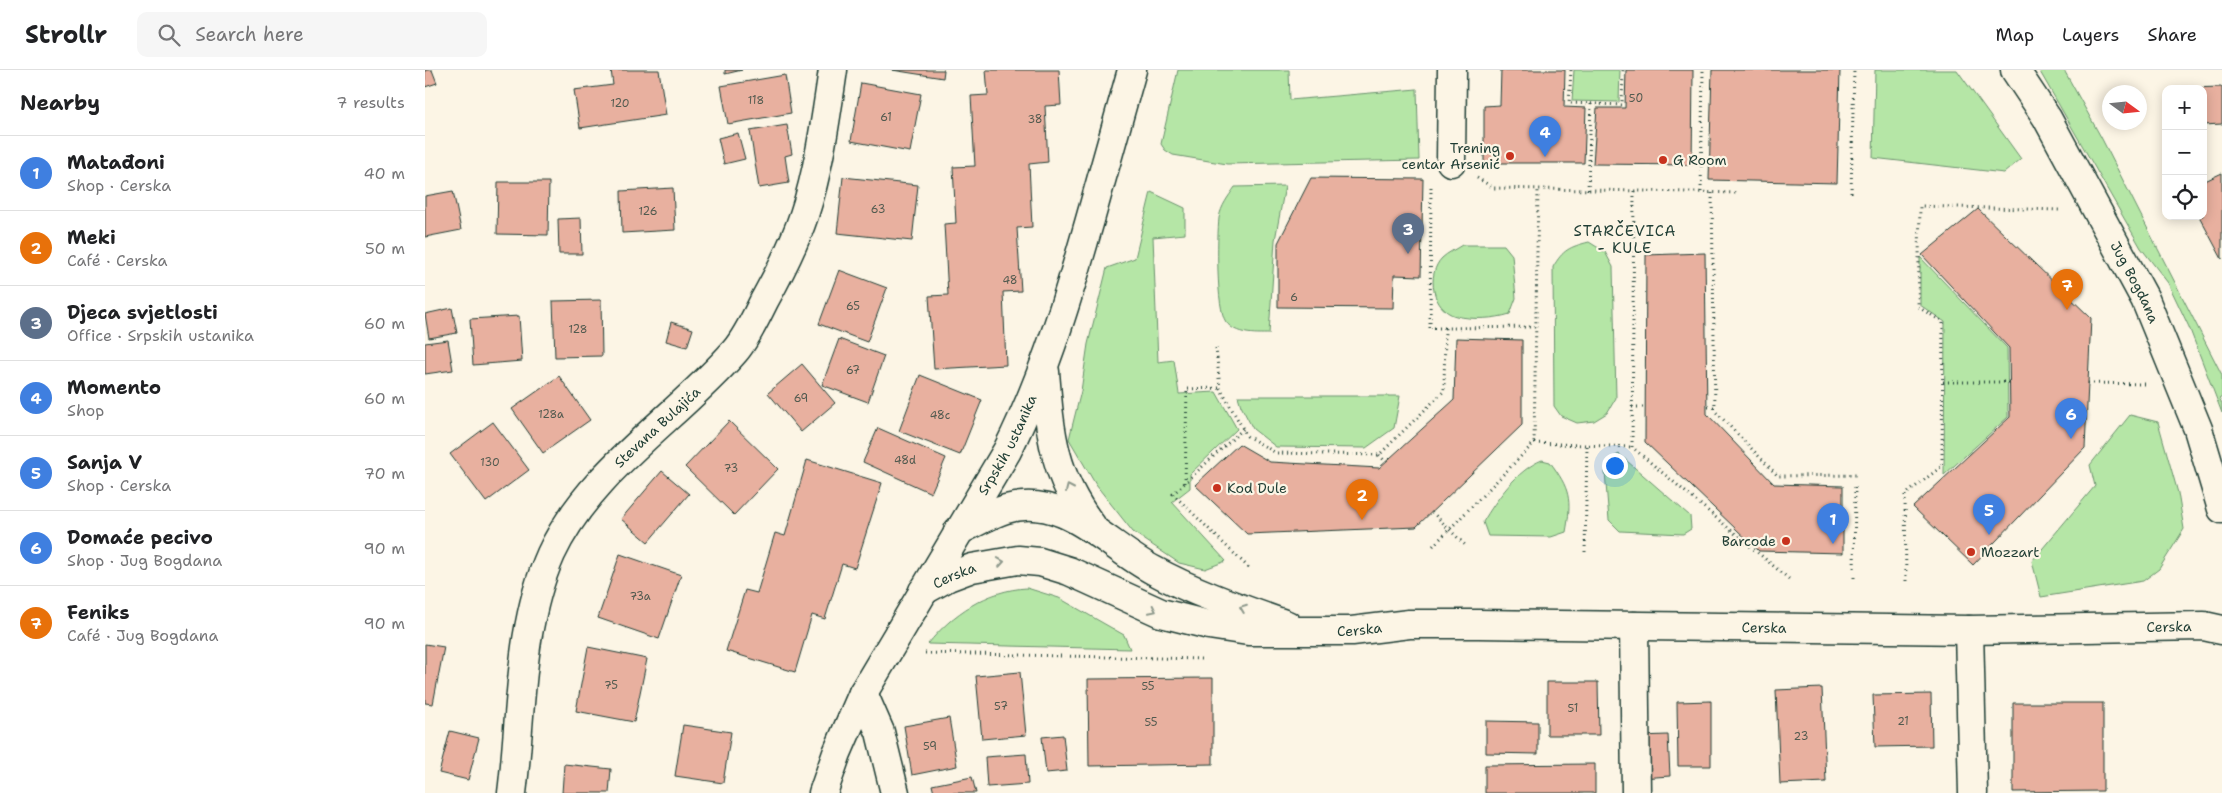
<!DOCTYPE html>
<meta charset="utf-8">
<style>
body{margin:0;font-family:"Shantell Sans",sans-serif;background:#f6f6f6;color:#202124}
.controls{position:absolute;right:15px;top:15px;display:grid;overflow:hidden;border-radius:10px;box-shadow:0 2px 12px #0003}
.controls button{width:45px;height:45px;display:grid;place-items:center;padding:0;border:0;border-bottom:1px solid #e0e0e0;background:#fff;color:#202124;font:25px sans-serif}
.compass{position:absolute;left:1677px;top:15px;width:45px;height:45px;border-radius:50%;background:#fff;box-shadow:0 2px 12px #0003;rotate:105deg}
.you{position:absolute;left:1189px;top:395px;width:18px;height:18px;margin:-12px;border:4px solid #fff;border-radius:50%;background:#1a73e8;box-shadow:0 0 0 8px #1a73e833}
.badge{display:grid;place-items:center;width:32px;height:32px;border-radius:50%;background:#c8321e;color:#fff;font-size:16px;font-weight:700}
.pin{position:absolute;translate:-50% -41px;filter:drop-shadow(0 1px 2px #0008)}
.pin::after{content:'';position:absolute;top:26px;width:18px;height:15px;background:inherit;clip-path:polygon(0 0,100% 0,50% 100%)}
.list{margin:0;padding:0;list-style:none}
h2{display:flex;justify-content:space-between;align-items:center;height:65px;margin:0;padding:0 20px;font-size:21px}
h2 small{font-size:16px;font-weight:400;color:#757577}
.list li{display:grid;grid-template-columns:32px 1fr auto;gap:15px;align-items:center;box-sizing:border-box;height:75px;padding:0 20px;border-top:1px solid #e0e0e0}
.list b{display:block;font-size:19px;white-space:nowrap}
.list p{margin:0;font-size:16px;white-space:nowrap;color:#757577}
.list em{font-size:16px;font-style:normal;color:#757577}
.icon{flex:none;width:28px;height:28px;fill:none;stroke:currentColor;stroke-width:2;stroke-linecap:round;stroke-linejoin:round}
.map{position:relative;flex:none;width:1797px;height:723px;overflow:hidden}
header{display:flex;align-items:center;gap:30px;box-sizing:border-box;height:70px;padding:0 25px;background:#fff;border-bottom:1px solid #e0e0e0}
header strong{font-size:24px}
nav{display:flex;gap:28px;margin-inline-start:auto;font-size:18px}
.search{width:350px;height:45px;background:#f6f6f6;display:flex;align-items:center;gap:12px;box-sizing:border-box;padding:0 18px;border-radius:10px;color:#757577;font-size:19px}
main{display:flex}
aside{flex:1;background:#fff}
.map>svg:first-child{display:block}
</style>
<header>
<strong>Strollr</strong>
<div class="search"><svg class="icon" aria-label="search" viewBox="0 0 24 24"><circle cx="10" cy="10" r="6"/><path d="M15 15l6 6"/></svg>Search here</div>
<nav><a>Map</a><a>Layers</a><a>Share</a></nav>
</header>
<main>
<aside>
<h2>Nearby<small>7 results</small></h2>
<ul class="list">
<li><span class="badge" style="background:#3f7fe0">1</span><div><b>Matađoni</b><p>Shop · Cerska</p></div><em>40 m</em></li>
<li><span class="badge" style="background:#e8710a">2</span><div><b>Meki</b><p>Café · Cerska</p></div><em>50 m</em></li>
<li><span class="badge" style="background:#5c6f8a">3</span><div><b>Djeca svjetlosti</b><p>Office · Srpskih ustanika</p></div><em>60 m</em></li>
<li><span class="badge" style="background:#3f7fe0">4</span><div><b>Momento</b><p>Shop</p></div><em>60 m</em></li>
<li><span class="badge" style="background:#3f7fe0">5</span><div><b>Sanja V</b><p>Shop · Cerska</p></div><em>70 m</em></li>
<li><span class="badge" style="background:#3f7fe0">6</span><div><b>Domaće pecivo</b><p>Shop · Jug Bogdana</p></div><em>90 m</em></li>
<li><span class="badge" style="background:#e8710a">7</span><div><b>Feniks</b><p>Café · Jug Bogdana</p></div><em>90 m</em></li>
</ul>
</aside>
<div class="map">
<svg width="1797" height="723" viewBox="0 0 1797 723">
<rect width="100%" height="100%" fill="#fcf5e5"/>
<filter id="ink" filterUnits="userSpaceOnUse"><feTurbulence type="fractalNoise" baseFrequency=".02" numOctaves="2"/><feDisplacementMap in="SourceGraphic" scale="10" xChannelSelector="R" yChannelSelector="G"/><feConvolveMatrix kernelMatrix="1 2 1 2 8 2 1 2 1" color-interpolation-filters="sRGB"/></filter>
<g filter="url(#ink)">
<path fill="#b5e6a6" stroke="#6a926d" d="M753,0H864L865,30L992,19L994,90L802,94L748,85L740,80L736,74Z
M1149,0H1195L1194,32L1147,31Z
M1450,0H1532L1596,89L1579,103L1448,88Z
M1614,0H1639L1677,69L1797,305V327L1794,329L1797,334V343L1764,257L1743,213L1716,178Z
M860,116L850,170L844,264C830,264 811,265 801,252C791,238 792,167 794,148C796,136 803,127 810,117Z
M726,122L760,138V164L728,167L733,292L749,290L754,324L791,322L812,359L765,404V418L747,432L801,491L780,499L754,493L708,462L671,415L644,369L656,321L663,274L682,198L710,188Z
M1164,172L1180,182L1188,197L1191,328L1182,343L1169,351L1152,353L1136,346L1129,336L1128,197C1138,180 1144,177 1164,172Z
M1037,175H1079L1087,185L1091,228L1085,244C1069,249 1048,250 1031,246C1007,240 1001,204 1017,188C1022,183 1031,179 1037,175Z
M1495,187L1582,278L1583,347L1519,405L1520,252L1495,235Z
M813,326H975L969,358L941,378L851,377L828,359L816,336Z
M1705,345L1733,352L1753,423L1759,459L1734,499L1718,511L1616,527L1607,491L1670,416L1665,395Z
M1194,384L1265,446L1266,459L1258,464L1195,461L1184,450L1180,402L1185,389Z
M1117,390L1125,392C1145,419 1147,429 1141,462L1126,467L1063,466L1058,452C1071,430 1092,400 1117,390Z
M602,518L634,528L699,565L705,579L503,574C527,544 562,520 602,518Z"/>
<path fill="#e8b09f" stroke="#1f3d34" d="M0,0H7L12,13L0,17Z
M186,0H234L241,45L155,58L149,20L188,15Z
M300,0H317L300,4Z
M467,0H519L518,8Z
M561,0H634L636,35L620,36L623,92L604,94L607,157L592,158L596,221L578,222L581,295L509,299L504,226L523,225L519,154L531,153L528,97L550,96L546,26L563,25Z
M1076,0H1140L1139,37L1161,38L1159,93H1059V36L1075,35Z
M1201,0H1268L1267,95L1168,94L1172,38H1200Z
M1287,0H1415L1412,113L1284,110Z
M360,5L366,43L303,54L296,16Z
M436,13L496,24L485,82L426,71Z
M1797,17V54L1778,55V19L1762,18Z
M362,55L367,84L360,86L364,113L334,118L325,61Z
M313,63L320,89L299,94L293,68Z
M1797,103V189L1774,146H1778V112Z
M418,107L493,115L487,171L412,163Z
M886,108L998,109L996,206L969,205L968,238L853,237V173Z
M73,112H124L123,165L72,164Z
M248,118L250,160L197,163L196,121Z
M28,121L36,160L0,167V126Z
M1553,139L1666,248L1660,378L1548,495L1488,437L1585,347L1584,278L1497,185Z
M156,148L157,184H134L133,149Z
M1280,183L1282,344L1349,414L1418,416V483L1334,481L1220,372L1221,185Z
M414,200L462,218L442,272L394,254Z
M176,230L177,286L130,287L128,231Z
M27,238L32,263L4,268L0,244Z
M94,246L97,291L48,295L45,249Z
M246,252L268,259L262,277L241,271Z
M1031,268L1097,270V355L991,457L822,464L770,415L814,374L845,392L954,398L1029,330Z
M414,269L459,286L443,332L397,315Z
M23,270L28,300L0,304V273Z
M377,294L410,333L376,362L343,323Z
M495,305L557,330L535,385L474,361Z
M134,306L165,350L118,383L87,339Z
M304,351L353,399L309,445L260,397Z
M68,352L104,400L61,432L25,384Z
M453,358L521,388L506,423L438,392Z
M382,390L457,413L430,498L417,494L400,549L387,545L370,602L301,581L320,520L332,523L350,463L360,466Z
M237,401L264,424L223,472L196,449Z
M195,484L256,505L234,569L173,548Z
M0,574L19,577L8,634L0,633Z
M163,577L222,589L209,652L151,641Z
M595,602L601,665L557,669L551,606Z
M783,608H788V694L664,696L663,609Z
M1122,612H1173L1174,665H1122Z
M1397,618L1401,712L1355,714L1351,620Z
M1506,624L1507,676L1450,677L1448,625Z
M1286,631V696H1253L1252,632Z
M1588,633H1678V721L1588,722Z
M524,648L532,696L487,705L479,656Z
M1061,651L1113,652V684L1061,683Z
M258,655L306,662L298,713L250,706Z
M25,661L54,668L43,710L14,703Z
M638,665L642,701L621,703L617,667Z
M1243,665L1245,706L1216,708L1214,666Z
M601,684L603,714L562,717L560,687Z
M139,694L186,699L184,723H137Z
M1170,694V723H1060V695Z
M547,707L551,723H509L507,715Z"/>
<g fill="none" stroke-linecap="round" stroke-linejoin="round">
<g stroke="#1f3d34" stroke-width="31">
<g id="minor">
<path id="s1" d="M1590,0L1622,48L1720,229L1773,359L1797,439"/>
<path d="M1026,92L1027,0"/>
<path d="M620,302C625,363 628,405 667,456"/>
<path d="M533,461C548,454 565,444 581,439C640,422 682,476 728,500C770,523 817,539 862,555"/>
<path id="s2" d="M498,521L523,507L547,498L593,490L615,492L644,501L736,543L784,555L823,561H927L984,554H1053L1544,560L1779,556L1797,560"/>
<path d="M1209,556L1211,723"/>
<path d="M1544,560L1548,723"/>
<path d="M438,623L455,662L470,723"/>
<path id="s3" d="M87,723C97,644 93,558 126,484C165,400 251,349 310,281C322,267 331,247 339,231C354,204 369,175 379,145C394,100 401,47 408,0"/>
<path id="s4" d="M398,723L412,683L438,623L582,381C622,301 646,218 670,132C682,88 695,44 707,0"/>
</g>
</g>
<path stroke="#1f3d34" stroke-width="3" stroke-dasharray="1 4" stroke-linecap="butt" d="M1146,0L1144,33L1197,35L1198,0
M1052,108L1069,118L1314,123
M1006,117L1005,258H1020
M1163,120L1166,34
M1209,121L1207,377L1364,509
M1276,122L1278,0
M1287,123L1290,341L1353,406L1431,405
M1426,123L1429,0
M791,278L795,318L822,366L851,383L954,385L1019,321L1020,258L1111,257
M1518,312H1584
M1663,313L1720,314
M1207,337H1220
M1283,337H1290
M818,359L748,424L826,500
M1109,373L1207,377
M954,385L961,392
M760,413L762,319L795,318
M1007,442L1042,477
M1008,476L1109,373L1113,119
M1160,482L1162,376
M1429,508L1430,413
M1481,511L1480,425L1517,396L1518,252L1493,237L1495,136L1635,140
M500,583L778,589"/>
<use href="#minor" stroke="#fcf5e5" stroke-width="28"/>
</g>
<defs><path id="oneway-chevron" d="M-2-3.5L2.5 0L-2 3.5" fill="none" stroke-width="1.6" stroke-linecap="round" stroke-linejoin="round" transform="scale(1.25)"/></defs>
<g stroke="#8e998c">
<use href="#oneway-chevron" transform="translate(644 418) rotate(-114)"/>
<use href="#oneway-chevron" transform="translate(576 492) rotate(-9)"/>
<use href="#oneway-chevron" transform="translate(818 538) rotate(-159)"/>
<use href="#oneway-chevron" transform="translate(728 540) rotate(26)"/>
</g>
</g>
<g fill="#c8321e" stroke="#fcf5e5" stroke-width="2">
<circle cx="1085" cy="86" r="5"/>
<circle cx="1238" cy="90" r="5"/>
<circle cx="792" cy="418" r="5"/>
<circle cx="1361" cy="471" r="5"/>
<circle cx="1546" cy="482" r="5"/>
</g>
<g text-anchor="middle" stroke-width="4.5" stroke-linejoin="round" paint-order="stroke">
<g font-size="11" fill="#515a4f">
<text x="1211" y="32">50</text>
<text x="331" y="34">118</text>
<text x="195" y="37">120</text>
<text x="461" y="51">61</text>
<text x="610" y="53">38</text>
<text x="453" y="143">63</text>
<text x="223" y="145">126</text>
<text x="585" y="214">48</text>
<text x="869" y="231">6</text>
<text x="428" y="240">65</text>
<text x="153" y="263">128</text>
<text x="428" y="304">67</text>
<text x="376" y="332">69</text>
<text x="126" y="348">128a</text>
<text x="515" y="349">48c</text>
<text x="480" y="394">48d</text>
<text x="65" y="396">130</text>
<text x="306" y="402">73</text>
<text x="215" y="530">73a</text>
<text x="186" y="619">75</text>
<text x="723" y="620">55</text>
<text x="576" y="640">57</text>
<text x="1148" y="642">51</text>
<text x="1478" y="655">21</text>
<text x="726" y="656">55</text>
<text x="1376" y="670">23</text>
<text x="505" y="680">59</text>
</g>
<g font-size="14" fill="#1f3d34" stroke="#fcf5e5" text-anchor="start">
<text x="1075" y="83" text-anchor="end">Trening<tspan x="1075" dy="16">centar Arsenić</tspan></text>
<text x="1248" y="95">G Room</text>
<text x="802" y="423">Kod Dule</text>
<text x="1351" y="476" text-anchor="end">Barcode</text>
<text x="1556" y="487">Mozzart</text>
</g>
<g font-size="14" fill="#1f3d34" stroke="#fcf5e5">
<text dy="5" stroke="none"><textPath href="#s1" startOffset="244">Jug Bogdana</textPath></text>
<text dy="5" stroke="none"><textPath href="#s3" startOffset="410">Stevana Bulajića</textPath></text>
<text dy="5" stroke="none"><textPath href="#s4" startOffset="395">Srpskih ustanika</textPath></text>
<text dy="5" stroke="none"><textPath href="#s2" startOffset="35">Cerska</textPath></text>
<text dy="5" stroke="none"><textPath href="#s2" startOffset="1265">Cerska</textPath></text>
<text dy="5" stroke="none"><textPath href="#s2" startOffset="860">Cerska</textPath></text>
<text dy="5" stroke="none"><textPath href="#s2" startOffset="455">Cerska</textPath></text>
</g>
<g font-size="15" letter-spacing="1" fill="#1f3d34" stroke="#fcf5e5">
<text x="1200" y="166">STARČEVICA<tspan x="1200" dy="17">- KULE</tspan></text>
</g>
</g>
</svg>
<div class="controls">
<button>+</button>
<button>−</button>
<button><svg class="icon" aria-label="locate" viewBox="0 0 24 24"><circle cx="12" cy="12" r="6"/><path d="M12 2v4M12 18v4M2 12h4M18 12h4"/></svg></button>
</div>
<svg class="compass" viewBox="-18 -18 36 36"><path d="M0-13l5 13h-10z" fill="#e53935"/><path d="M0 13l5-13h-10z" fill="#757577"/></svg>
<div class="you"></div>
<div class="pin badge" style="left:1408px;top:474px;background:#3f7fe0">1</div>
<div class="pin badge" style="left:937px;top:450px;background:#e8710a">2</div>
<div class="pin badge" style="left:983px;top:184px;background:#5c6f8a">3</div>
<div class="pin badge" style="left:1120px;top:87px;background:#3f7fe0">4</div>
<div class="pin badge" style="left:1564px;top:465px;background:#3f7fe0">5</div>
<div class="pin badge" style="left:1646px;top:369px;background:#3f7fe0">6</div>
<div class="pin badge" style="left:1642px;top:240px;background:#e8710a">7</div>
</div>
</main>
